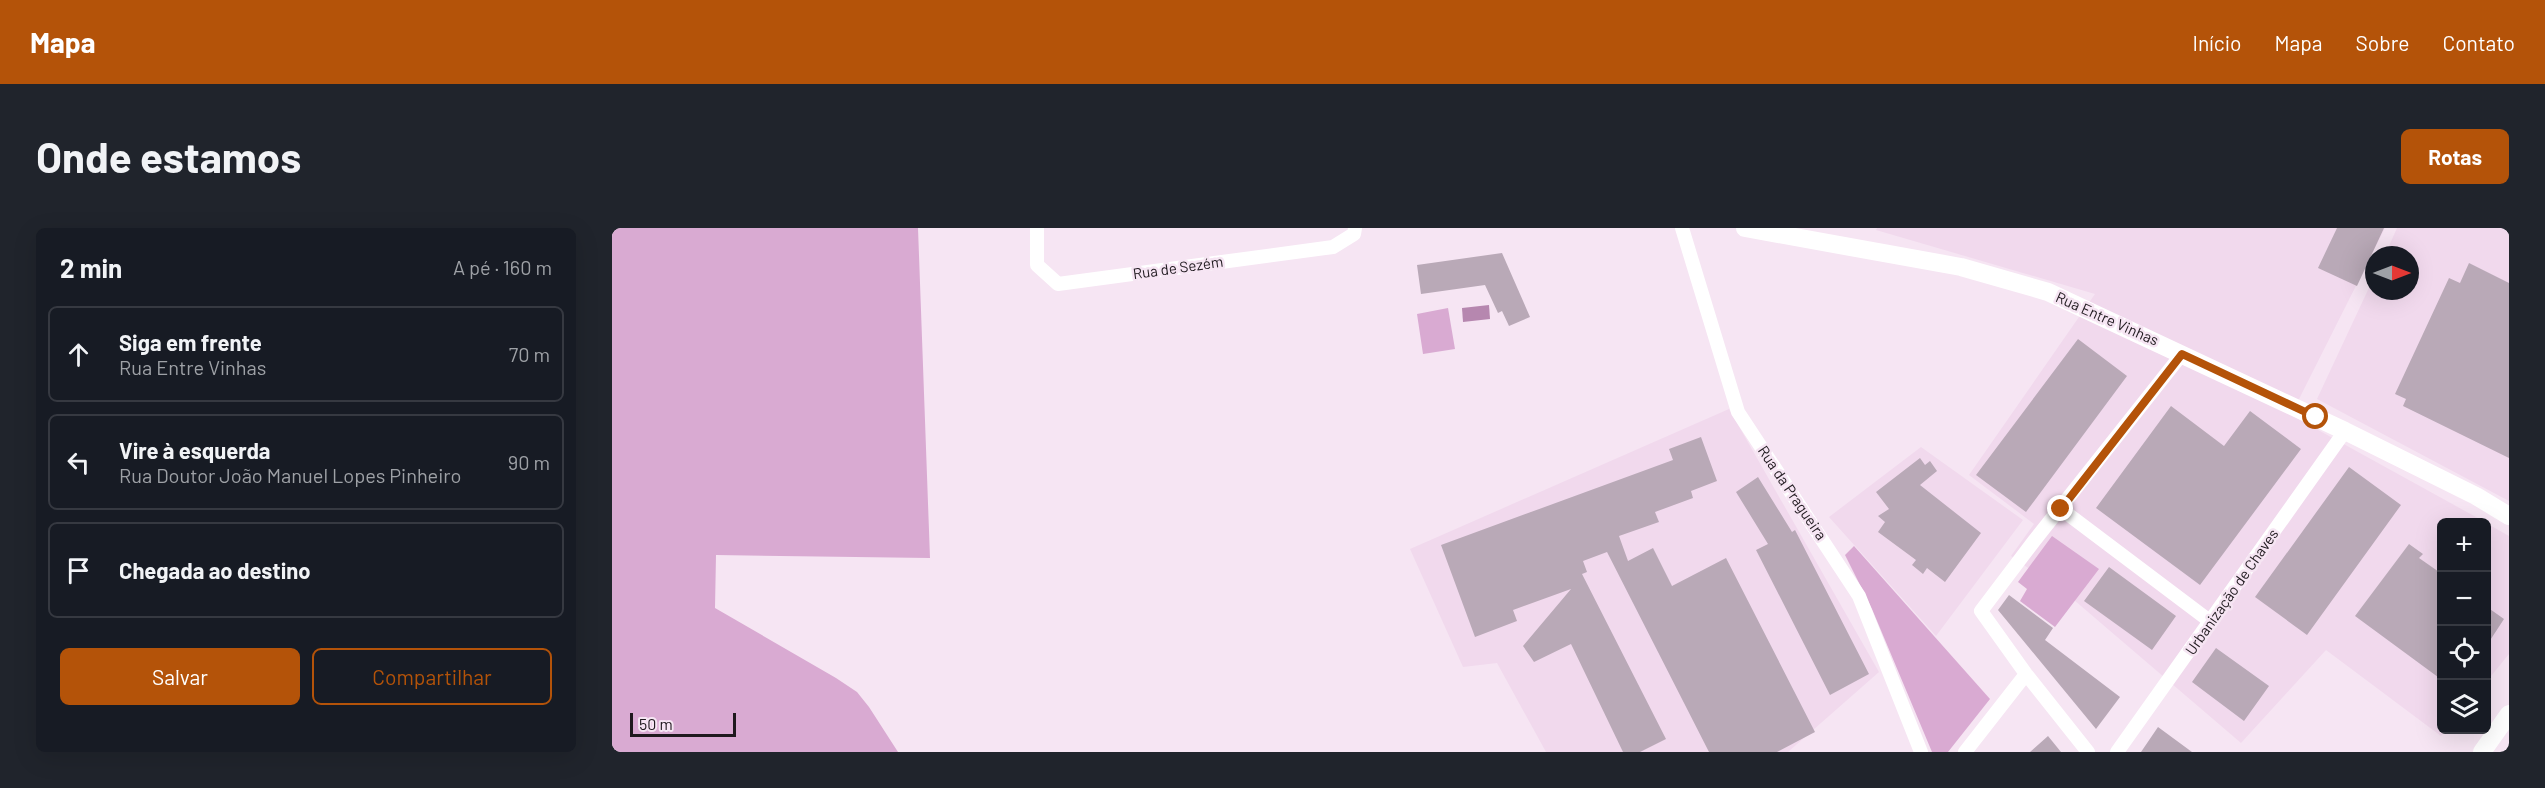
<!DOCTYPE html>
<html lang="pt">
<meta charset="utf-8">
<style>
body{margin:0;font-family:Barlow,sans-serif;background:#20242c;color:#f1f3f6}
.controls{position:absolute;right:18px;bottom:18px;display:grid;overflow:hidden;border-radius:9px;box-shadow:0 6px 24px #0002}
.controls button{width:54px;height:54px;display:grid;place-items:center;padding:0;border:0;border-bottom:2px solid #363941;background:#171b24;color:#f1f3f6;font:30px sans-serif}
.compass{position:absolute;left:1753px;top:18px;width:54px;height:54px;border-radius:50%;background:#171b24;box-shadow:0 6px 24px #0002;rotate:90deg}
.scale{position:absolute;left:18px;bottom:15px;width:106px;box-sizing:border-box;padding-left:6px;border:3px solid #1f191e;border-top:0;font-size:16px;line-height:21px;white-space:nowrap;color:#1f191e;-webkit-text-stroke:4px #f6e5f3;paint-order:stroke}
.stop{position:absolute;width:18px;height:18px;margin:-14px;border:4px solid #b45309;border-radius:50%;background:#fff}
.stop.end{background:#b45309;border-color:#fff;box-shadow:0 2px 6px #0008}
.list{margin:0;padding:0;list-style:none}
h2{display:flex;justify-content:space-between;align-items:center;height:78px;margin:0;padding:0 24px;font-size:26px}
h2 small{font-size:20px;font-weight:400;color:#9ea1a6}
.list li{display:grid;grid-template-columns:39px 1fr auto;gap:18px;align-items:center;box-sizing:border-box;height:96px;margin:0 12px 12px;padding:0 12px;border:2px solid #363941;border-radius:9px}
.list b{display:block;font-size:22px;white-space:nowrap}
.list p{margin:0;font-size:20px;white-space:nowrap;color:#9ea1a6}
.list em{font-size:20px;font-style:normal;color:#9ea1a6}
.actions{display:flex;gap:12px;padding:18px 24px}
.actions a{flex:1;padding:14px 0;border:2px solid #b45309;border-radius:9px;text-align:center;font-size:21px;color:#b45309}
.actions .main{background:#b45309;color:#fff}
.icon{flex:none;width:33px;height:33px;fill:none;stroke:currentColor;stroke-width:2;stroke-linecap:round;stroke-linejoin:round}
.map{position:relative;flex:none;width:1897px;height:524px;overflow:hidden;border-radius:9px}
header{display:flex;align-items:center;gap:36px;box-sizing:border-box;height:84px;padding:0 30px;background:#b45309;color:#fff}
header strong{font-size:28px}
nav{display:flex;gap:33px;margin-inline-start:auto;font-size:21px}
.intro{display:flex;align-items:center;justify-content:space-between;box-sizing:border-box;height:144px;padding:0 36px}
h1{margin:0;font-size:42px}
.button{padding:15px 27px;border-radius:9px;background:#b45309;color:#fff;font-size:21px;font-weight:700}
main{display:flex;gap:36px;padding:0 36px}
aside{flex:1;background:#171b24;border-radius:9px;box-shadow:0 6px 24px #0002}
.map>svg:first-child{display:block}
</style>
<header>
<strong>Mapa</strong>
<nav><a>Início</a><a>Mapa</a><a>Sobre</a><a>Contato</a></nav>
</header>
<div class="intro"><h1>Onde estamos</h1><a class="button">Rotas</a></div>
<main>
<aside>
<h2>2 min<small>A pé · 160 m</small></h2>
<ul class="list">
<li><svg class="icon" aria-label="ahead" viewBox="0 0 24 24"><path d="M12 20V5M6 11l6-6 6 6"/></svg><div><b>Siga em frente</b><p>Rua Entre Vinhas</p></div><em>70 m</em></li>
<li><svg class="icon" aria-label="left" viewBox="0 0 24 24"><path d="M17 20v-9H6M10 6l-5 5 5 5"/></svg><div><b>Vire à esquerda</b><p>Rua Doutor João Manuel Lopes Pinheiro</p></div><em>90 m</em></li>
<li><svg class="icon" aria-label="arrive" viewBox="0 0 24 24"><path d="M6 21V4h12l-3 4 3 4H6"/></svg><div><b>Chegada ao destino</b></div></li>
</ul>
<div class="actions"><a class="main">Salvar</a><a>Compartilhar</a></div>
</aside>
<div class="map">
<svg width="1897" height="524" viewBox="0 0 1897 524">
<rect width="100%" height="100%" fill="#f6e5f3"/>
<path fill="#f1d9ed" d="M1265,0H1773L1679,187L1873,294L1830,295V502H1834L1829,508L1714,422L1629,515L1462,372L1399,328L1422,296L1357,247L1483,66L1264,2Z
M1785,0H1889L1897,4V273L1705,171L1762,49V63H1798V27H1773Z
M1117,181L1267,444L1176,524H934L885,435L851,439L798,321Z
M1309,219L1411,292L1324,408L1217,289Z
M1874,295L1897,308V426L1875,453Z"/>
<path fill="#d9aad2" d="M0,0H306L318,330L104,327L103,380L224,450L245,464L257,479L286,524H0Z
M836,80L843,121L811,126L805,86Z
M1440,308L1487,341L1443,399L1408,373L1415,361L1406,354Z
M1242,318L1378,471L1336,524H1320L1260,381L1233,327Z"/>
<path fill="#b687af" d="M877,77L878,91L851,94L850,80Z"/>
<path fill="#b9a9b7" d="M1725,0H1772L1745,58L1706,40Z
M890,25L918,89L897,98L890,83L886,85L873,57L809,66L805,37Z
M1857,35L1897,55V230L1791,178L1794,171L1783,166L1837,50L1848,55Z
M1466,111L1515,148L1414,284L1364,247Z
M1559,178L1612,218L1638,183L1689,221L1588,357L1484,280Z
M1089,209L1105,253L1079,263L1081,270L1043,284L1047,294L1007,308L1016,333L1041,320L1060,358L1114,330L1203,504L1165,524H1097L995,324L971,333L975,344L970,346L1054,511L1028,524H1011L959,416L922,434L911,418L959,361L901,382L905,393L863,409L829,317L1061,232L1057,221Z
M1308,230L1313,237L1318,233L1325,243L1308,257L1369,305L1333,354L1315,340L1311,346L1300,337L1304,332L1266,304L1273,294L1266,288L1277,281L1264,264Z
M1737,239L1789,277L1695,407L1643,369Z
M1146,249L1180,304L1183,302L1257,446L1218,467L1144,322L1156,316L1124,264Z
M1797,316L1811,326L1807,330L1830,346V452L1743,388Z
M1497,339L1564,388L1540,422L1472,373Z
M1397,367L1441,400L1433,412L1508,469L1484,501L1386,382Z
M1875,379L1892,391L1875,417Z
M1604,420L1657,458L1632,493L1580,454Z
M1546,499L1580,524H1529Z
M1436,508L1449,524H1418Z"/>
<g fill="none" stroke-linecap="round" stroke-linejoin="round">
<path stroke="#fff" stroke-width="14" d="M425,0V37L446,56L721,19L742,6L743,0
M1070,0L1126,184L1247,368L1309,524
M1449,281L1599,394
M1353,524L1414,446
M1476,524L1414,446L1369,383L1422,313L1570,126
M1505,524L1733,203"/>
<path stroke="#fff" stroke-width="18" d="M1133,0L1349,39L1436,64L1733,203L1864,268L1897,288
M1870,524L1897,486"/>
</g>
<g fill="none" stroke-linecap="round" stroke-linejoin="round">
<path stroke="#b45309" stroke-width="8" d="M1449,281L1570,126L1704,189"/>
</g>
<g text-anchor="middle" stroke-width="5" stroke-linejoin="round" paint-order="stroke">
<g font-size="15" fill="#1f191e" stroke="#f6e5f3">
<text transform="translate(566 40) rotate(-8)" y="5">Rua de Sezém</text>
<text transform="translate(1495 91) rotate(24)" y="5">Rua Entre Vinhas</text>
<text transform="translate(1180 265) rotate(56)" y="5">Rua da Pragueira</text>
<text transform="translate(1620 364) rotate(-55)" y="5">Urbanização de Chaves</text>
</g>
</g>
</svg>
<div class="controls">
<button>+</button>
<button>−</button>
<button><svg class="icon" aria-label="locate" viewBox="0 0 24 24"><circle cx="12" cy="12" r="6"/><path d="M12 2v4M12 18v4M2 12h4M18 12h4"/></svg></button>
<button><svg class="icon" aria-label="layers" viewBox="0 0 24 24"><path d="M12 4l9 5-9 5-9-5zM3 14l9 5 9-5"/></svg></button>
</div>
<svg class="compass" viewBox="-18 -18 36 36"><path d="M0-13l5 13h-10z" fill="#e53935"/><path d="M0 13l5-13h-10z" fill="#9ea1a6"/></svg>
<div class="scale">50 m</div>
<div class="stop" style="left:1704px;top:189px"></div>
<div class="stop end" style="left:1449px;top:281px"></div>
</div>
</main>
